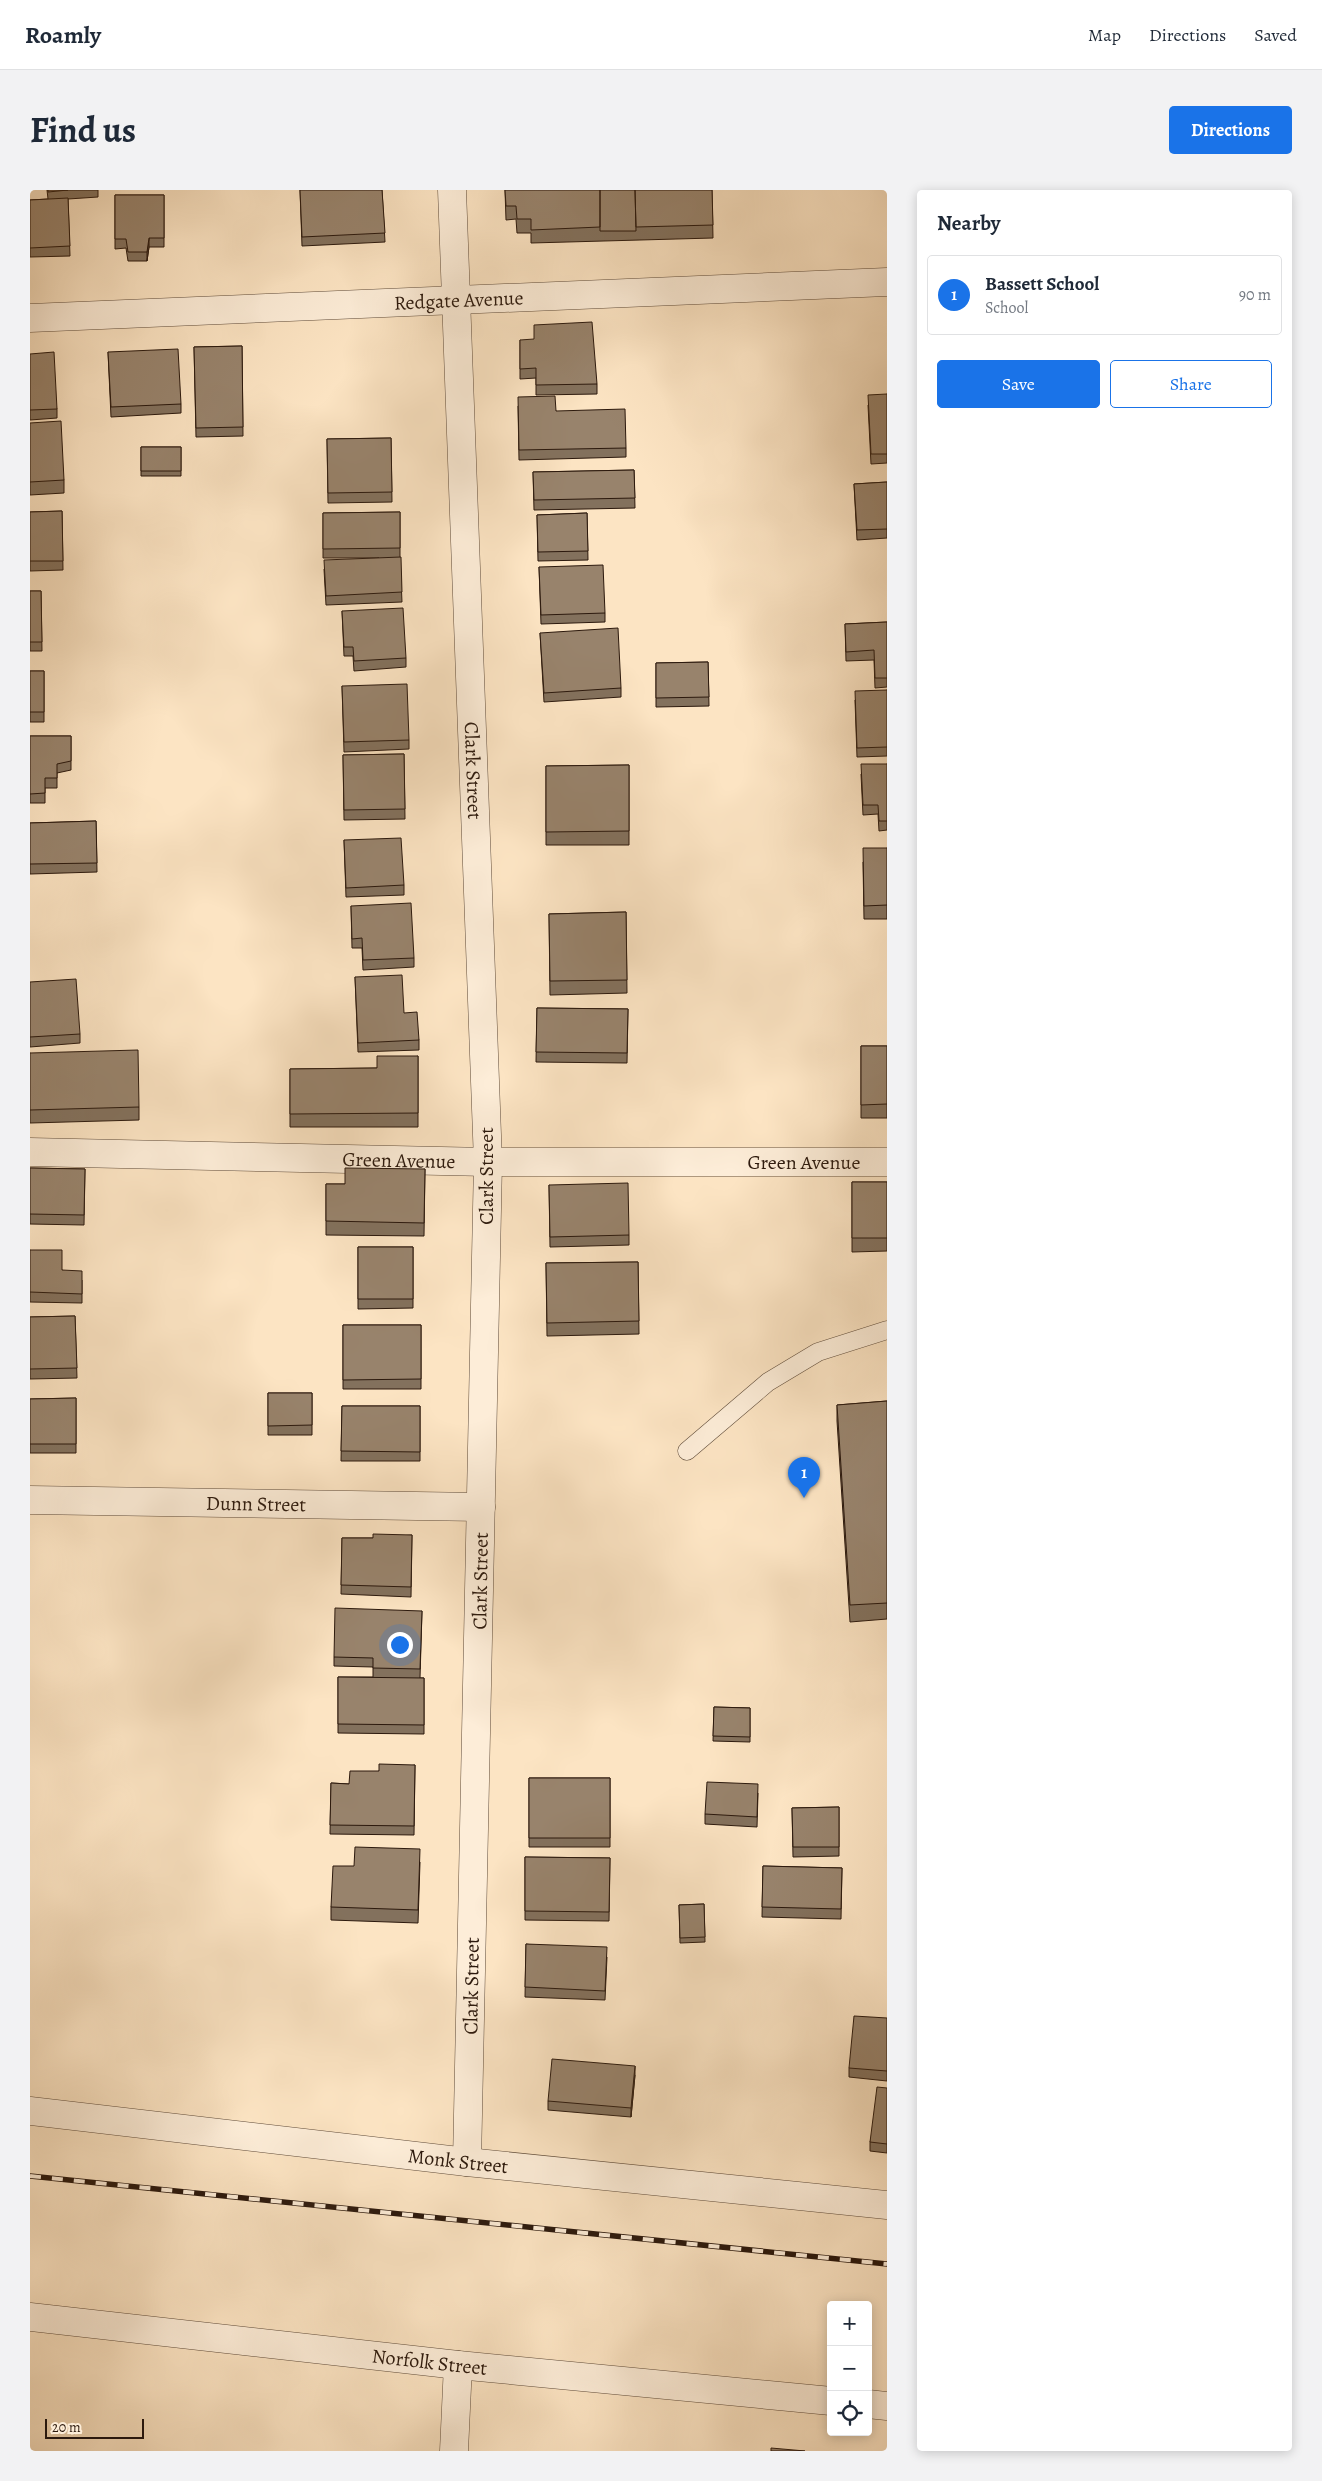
<!DOCTYPE html>
<meta charset="utf-8">
<style>
body{margin:0;font-family:Alegreya,serif;background:#f2f2f3;color:#1f2937}
.controls{position:absolute;right:15px;bottom:15px;display:grid;overflow:hidden;border-radius:5px;box-shadow:0 2px 12px #0003}
.controls button{width:45px;height:45px;display:grid;place-items:center;padding:0;border:0;border-bottom:1px solid #e0e1e3;background:#fff;color:#1f2937;font:25px sans-serif}
.scale{position:absolute;left:15px;bottom:12px;width:99px;box-sizing:border-box;padding-left:5px;border:2px solid #2c190d;border-top:0;font-size:14px;line-height:18px;white-space:nowrap;color:#2c190d;-webkit-text-stroke:4px #fdedd8;paint-order:stroke}
.you{position:absolute;left:369px;top:1454px;width:18px;height:18px;margin:-12px;border:4px solid #fff;border-radius:50%;background:#1a73e8;box-shadow:0 0 0 8px #1a73e833}
.badge{display:grid;place-items:center;width:32px;height:32px;border-radius:50%;background:#1a73e8;color:#fff;font-size:16px;font-weight:700}
.pin{position:absolute;translate:-50% -41px;filter:drop-shadow(0 1px 2px #0008)}
.pin::after{content:'';position:absolute;top:26px;width:18px;height:15px;background:inherit;clip-path:polygon(0 0,100% 0,50% 100%)}
.list{margin:0;padding:0;list-style:none}
h2{display:flex;justify-content:space-between;align-items:center;height:65px;margin:0;padding:0 20px;font-size:21px}
h2 small{font-size:16px;font-weight:400;color:#747a83}
.list li{display:grid;grid-template-columns:32px 1fr auto;gap:15px;align-items:center;box-sizing:border-box;height:80px;margin:0 10px 10px;padding:0 10px;border:1px solid #e0e1e3;border-radius:5px}
.list b{display:block;font-size:19px;white-space:nowrap}
.list p{margin:0;font-size:16px;white-space:nowrap;color:#747a83}
.list em{font-size:16px;font-style:normal;color:#747a83}
.actions{display:flex;gap:10px;padding:15px 20px}
.actions a{flex:1;padding:11px 0;border:1px solid #1a73e8;border-radius:5px;text-align:center;font-size:18px;color:#1a73e8}
.actions .main{background:#1a73e8;color:#fff}
.icon{flex:none;width:28px;height:28px;fill:none;stroke:currentColor;stroke-width:2;stroke-linecap:round;stroke-linejoin:round}
.map{position:relative;flex:none;width:857px;height:2261px;overflow:hidden;border-radius:5px}
header{display:flex;align-items:center;gap:30px;box-sizing:border-box;height:70px;padding:0 25px;background:#fff;border-bottom:1px solid #e0e1e3}
header strong{font-size:24px}
nav{display:flex;gap:28px;margin-inline-start:auto;font-size:18px}
.intro{display:flex;align-items:center;justify-content:space-between;box-sizing:border-box;height:120px;padding:0 30px}
h1{margin:0;font-size:35px}
.button{padding:12px 22px;border-radius:5px;background:#1a73e8;color:#fff;font-size:18px;font-weight:700}
main{display:flex;gap:30px;padding:0 30px}
aside{flex:1;background:#fff;border-radius:5px;box-shadow:0 2px 12px #0003}
.map>svg:first-child{display:block}
</style>
<header>
<strong>Roamly</strong>
<nav><a>Map</a><a>Directions</a><a>Saved</a></nav>
</header>
<div class="intro"><h1>Find us</h1><a class="button">Directions</a></div>
<main>
<div class="map">
<svg width="857" height="2261" viewBox="0 0 857 2261">
<rect width="100%" height="100%" fill="#fce4c3"/>
<filter id="stains"><feTurbulence type="fractalNoise" baseFrequency=".004" numOctaves="4"/><feColorMatrix values="0 0 0 0 .2 0 0 0 0 .09 0 0 0 0 .02 0 0 0 .5 -.17"/></filter>
<radialGradient id="worn" r=".72"><stop offset=".6" stop-color="#630" stop-opacity="0"/><stop offset="1" stop-color="#630" stop-opacity=".3"/></radialGradient>
<g fill="none" stroke-linecap="round" stroke-linejoin="round">
<g stroke="#604c3a" stroke-width="19">
<path id="service" d="M657,1261L738,1192L788,1162L857,1140"/>
</g>
<g stroke="#604c3a" stroke-width="29">
<g id="minor">
<path id="s1" d="M422,0L458,972L437,1972"/>
<path id="s2" d="M0,962L458,972H857"/>
<path id="s3" d="M0,1310L451,1317"/>
<path id="s4" d="M0,1921L437,1972L857,2015"/>
<path id="s5" d="M0,2127L428,2175L801,2211"/>
<path d="M838,2214L857,2216"/>
<path d="M424,2261L428,2175"/>
</g>
</g>
<g stroke="#604c3a" stroke-width="29">
<g id="tertiary">
<path id="s6" d="M0,128L857,92"/>
</g>
</g>
<use href="#service" stroke="#fdedd8" stroke-width="18"/>
<use href="#minor" stroke="#fdedd8" stroke-width="28"/>
<use href="#tertiary" stroke="#fdedd8" stroke-width="28"/>
<g stroke="#2c190d" stroke-width="5.5">
<path id="rail" d="M0,1986L857,2074"/>
</g>
<use href="#rail" stroke="#fdedd8" stroke-width="4" stroke-dasharray="11" stroke-linecap="butt"/>
</g>
<path fill="#83715d" stroke="#2c190d" d="M17,0H68V7L38,9L40,66L0,67V10L18,9Z
M270,0H352L355,52L272,56Z
M475,0H682L683,48L501,53V43H487L486,29L476,30Z
M85,5H134V57H119L117,71H98L96,58L85,59Z
M490,150L567,194V204L506,205V188L490,189Z
M212,156L213,246L166,247L164,157Z
M78,162L151,214V223L81,227Z
M0,164L27,219V228L0,230Z
M857,204V273L841,274L838,215Z
M488,216L526,221L596,258V267L489,270Z
M0,233L34,290V303L0,305Z
M361,248L362,312L298,313L297,249Z
M111,257H151V286H111Z
M604,280L605,318L504,320L503,282Z
M857,292V348L827,350L824,294Z
M32,321L33,380L0,381V322Z
M370,322V367L372,412L296,415L294,379L349,368H293V323Z
M557,323L558,370L508,371L507,325Z
M509,377L575,423V432L511,434Z
M0,401H11L12,461H0Z
M312,421L376,468V477L324,481L323,466H314Z
M857,432V497L845,498L844,470L816,471L815,434Z
M510,443L591,498V507L514,512Z
M678,472L679,516L626,517V473Z
M0,481H14V532H0Z
M312,496L379,550V559L314,562Z
M857,500V566L827,567L825,510Z
M0,546H41V580L27,583V598H15V613H0Z
M374,564L375,629L314,630L313,565Z
M857,574V640L849,641L848,624L833,625L831,584Z
M599,575V655H516V576Z
M66,631L67,682L0,684V633Z
M314,650L374,695V705L316,707Z
M857,658V729H834L833,672Z
M321,716L384,768V777L333,780L332,758H322Z
M596,722L597,803L520,805L519,724Z
M325,787L374,823L389,850V860L328,862Z
M0,792L50,844V853L0,857Z
M507,818L598,819L597,873L506,872Z
M831,856H857V928H831Z
M0,863L109,917V930L0,933Z
M388,866V937H260V879L347,878Z
M0,978L55,979L54,1035L0,1034Z
M395,979L394,1046L296,1045V994H315Z
M822,992H857V1061L822,1062Z
M519,995L599,1045V1055L520,1057Z
M328,1057H383V1118L328,1119Z
M0,1060L32,1080L52,1090V1113L0,1112Z
M608,1072L609,1144L517,1146L516,1073Z
M45,1126L47,1188L0,1189V1127Z
M313,1135H391V1199H313Z
M238,1203H282V1245H238Z
M46,1208V1263H0V1209Z
M857,1211V1429L820,1432L807,1231V1215Z
M312,1216H390V1271H311Z
M382,1345L381,1407L311,1404L312,1348H343Z
M392,1421L390,1488H394V1544L308,1543V1487H343V1477L304,1476V1467Z
M684,1517L720,1518V1552L683,1551Z
M385,1575L384,1645L300,1644L301,1593L319,1594L349,1581Z
M499,1588H580V1657H499Z
M728,1603L727,1637L675,1634V1624Z
M809,1617V1666L763,1667L762,1618Z
M495,1667L580,1668L579,1731L495,1730Z
M390,1672L388,1733L301,1730V1717L324,1676Z
M733,1676L812,1678L811,1729L732,1727Z
M674,1714L675,1752L650,1753L649,1715Z
M496,1754L577,1767L575,1810L495,1807Z
M857,1828V1891L819,1887V1878Z
M605,1885L601,1927L518,1920V1911Z
M857,1898V1963L840,1961V1952Z"/>
<path fill="#6a5c4c" stroke="#2c190d" d="M119,48V57L117,71V62Z
M605,1876V1885L601,1927V1918Z"/>
<path fill="#98836c" stroke="#2c190d" d="M18,0H38L18,2Z
M270,0H352L355,43L272,47Z
M475,0H570V37L501,40V29H487L486,16H476Z
M570,0H605L606,41H570Z
M605,0H682L683,35L606,37Z
M85,5H134V48H119L117,62H98L96,49H85Z
M38,8L40,56L0,58V10Z
M562,132L567,194L506,195V178L490,179V150L504,149V135Z
M212,156L213,237L166,238L164,157Z
M148,159L151,214L81,217L78,162Z
M24,162L27,219L0,220V164Z
M857,204V264H841L838,205Z
M525,206L526,221L595,219L596,258L489,260L488,207Z
M31,231L34,290L0,292V233Z
M361,248L362,302L298,303L297,249Z
M111,257H151V281H111Z
M604,280L605,308L504,310L503,282Z
M857,292V339L827,340L824,294Z
M32,321L33,371H0V322Z
M370,322V358L293,359V323Z
M557,323L558,361L508,362L507,325Z
M371,367L372,402L296,406L294,370Z
M573,375L575,423L511,425L509,377Z
M0,401H11L12,452H0Z
M373,418L376,468L324,471L323,457H314L312,421Z
M857,432V488H845L844,460L816,462L815,434Z
M588,438L591,498L514,503L510,443Z
M678,472L679,507L626,508V473Z
M0,481H14V522H0Z
M377,494L379,550L314,552L312,496Z
M857,500V557L827,558L825,501Z
M0,546H41V571L27,574V588H15V603L0,604Z
M374,564L375,619L314,620L313,565Z
M831,574H857V631H849L848,615H833Z
M599,575V641L516,642V576Z
M66,631L67,673L0,674V633Z
M371,648L374,695L316,698L314,650Z
M833,658H857V715L834,716Z
M381,713L384,768L333,770L332,748L322,749L321,716Z
M596,722L597,790L520,791L519,724Z
M372,785L374,823L387,822L389,850L328,853L325,787Z
M46,789L50,844L0,847V792Z
M507,818L598,819L597,863L506,862Z
M831,856H857V914L831,915Z
M108,860L109,917L0,920V863Z
M347,866H388V923L260,924V879L347,878Z
M0,978L55,979L54,1025L0,1024Z
M315,978L395,979L394,1033L296,1031V994H315Z
M822,992H857V1048H822Z
M598,993L599,1045L520,1047L519,995Z
M328,1057H383V1109H328Z
M0,1060H32V1080L52,1081V1104L0,1102Z
M608,1072L609,1131L517,1133L516,1073Z
M45,1126L47,1178L0,1179V1127Z
M313,1135H391V1189L313,1190Z
M238,1203H282V1235L238,1236Z
M46,1208V1254H0V1209Z
M857,1211V1413L820,1415L807,1215Z
M312,1216H390V1262L311,1261Z
M343,1344L382,1345L381,1397L311,1395L312,1348H343Z
M305,1418L392,1421L390,1479L343,1478V1468L304,1467Z
M308,1487L394,1488V1535L308,1534Z
M684,1517L720,1518V1547L683,1546Z
M349,1574L385,1575L384,1636L300,1635L301,1593L319,1594L320,1581H349Z
M499,1588H580V1648H499Z
M677,1592L728,1594L727,1627L675,1624Z
M809,1617V1657H763L762,1618Z
M325,1657L390,1659L388,1720L301,1717L303,1676H324Z
M495,1667L580,1668L579,1722L495,1721Z
M733,1676L812,1678L811,1719L732,1717Z
M674,1714L675,1747L650,1748L649,1715Z
M496,1754L577,1757L575,1801L495,1797Z
M824,1826L857,1828V1881L819,1878Z
M522,1869L605,1876L601,1918L518,1911Z
M847,1897L857,1898V1954L840,1952Z
M741,2258L775,2261H741Z"/>
<g text-anchor="middle" stroke-width="4" stroke-linejoin="round" paint-order="stroke">
<g font-size="20" fill="#2c190d" stroke="#fdedd8">
<text dy="7" stroke="none"><textPath href="#s6" startOffset="429">Redgate Avenue</textPath></text>
<text dy="7" stroke="none"><textPath href="#s1" startOffset="581">Clark Street</textPath></text>
<text dy="7" stroke="none"><textPath href="#s2" startOffset="369">Green Avenue</textPath></text>
<text dy="7" stroke="none"><textPath href="#s2" startOffset="774">Green Avenue</textPath></text>
<text transform="translate(456 986) rotate(-90)" y="7">Clark Street</text>
<text dy="7" stroke="none"><textPath href="#s3" startOffset="226">Dunn Street</textPath></text>
<text transform="translate(450 1391) rotate(-89)" y="7">Clark Street</text>
<text transform="translate(441 1796) rotate(-89)" y="7">Clark Street</text>
<text dy="7" stroke="none"><textPath href="#s4" startOffset="431">Monk Street</textPath></text>
<text dy="7" stroke="none"><textPath href="#s5" startOffset="402">Norfolk Street</textPath></text>
</g>
</g>
<rect width="100%" height="100%" filter="url(#stains)"/>
<rect width="100%" height="100%" fill="url(#worn)"/>
</svg>
<div class="controls">
<button>+</button>
<button>−</button>
<button><svg class="icon" aria-label="locate" viewBox="0 0 24 24"><circle cx="12" cy="12" r="6"/><path d="M12 2v4M12 18v4M2 12h4M18 12h4"/></svg></button>
</div>
<div class="scale">20 m</div>
<div class="you"></div>
<div class="pin badge" style="left:774px;top:1308px">1</div>
</div>
<aside>
<h2>Nearby<small></small></h2>
<ul class="list">
<li><span class="badge">1</span><div><b>Bassett School</b><p>School</p></div><em>90 m</em></li>
</ul>
<div class="actions"><a class="main">Save</a><a>Share</a></div>
</aside>
</main>
